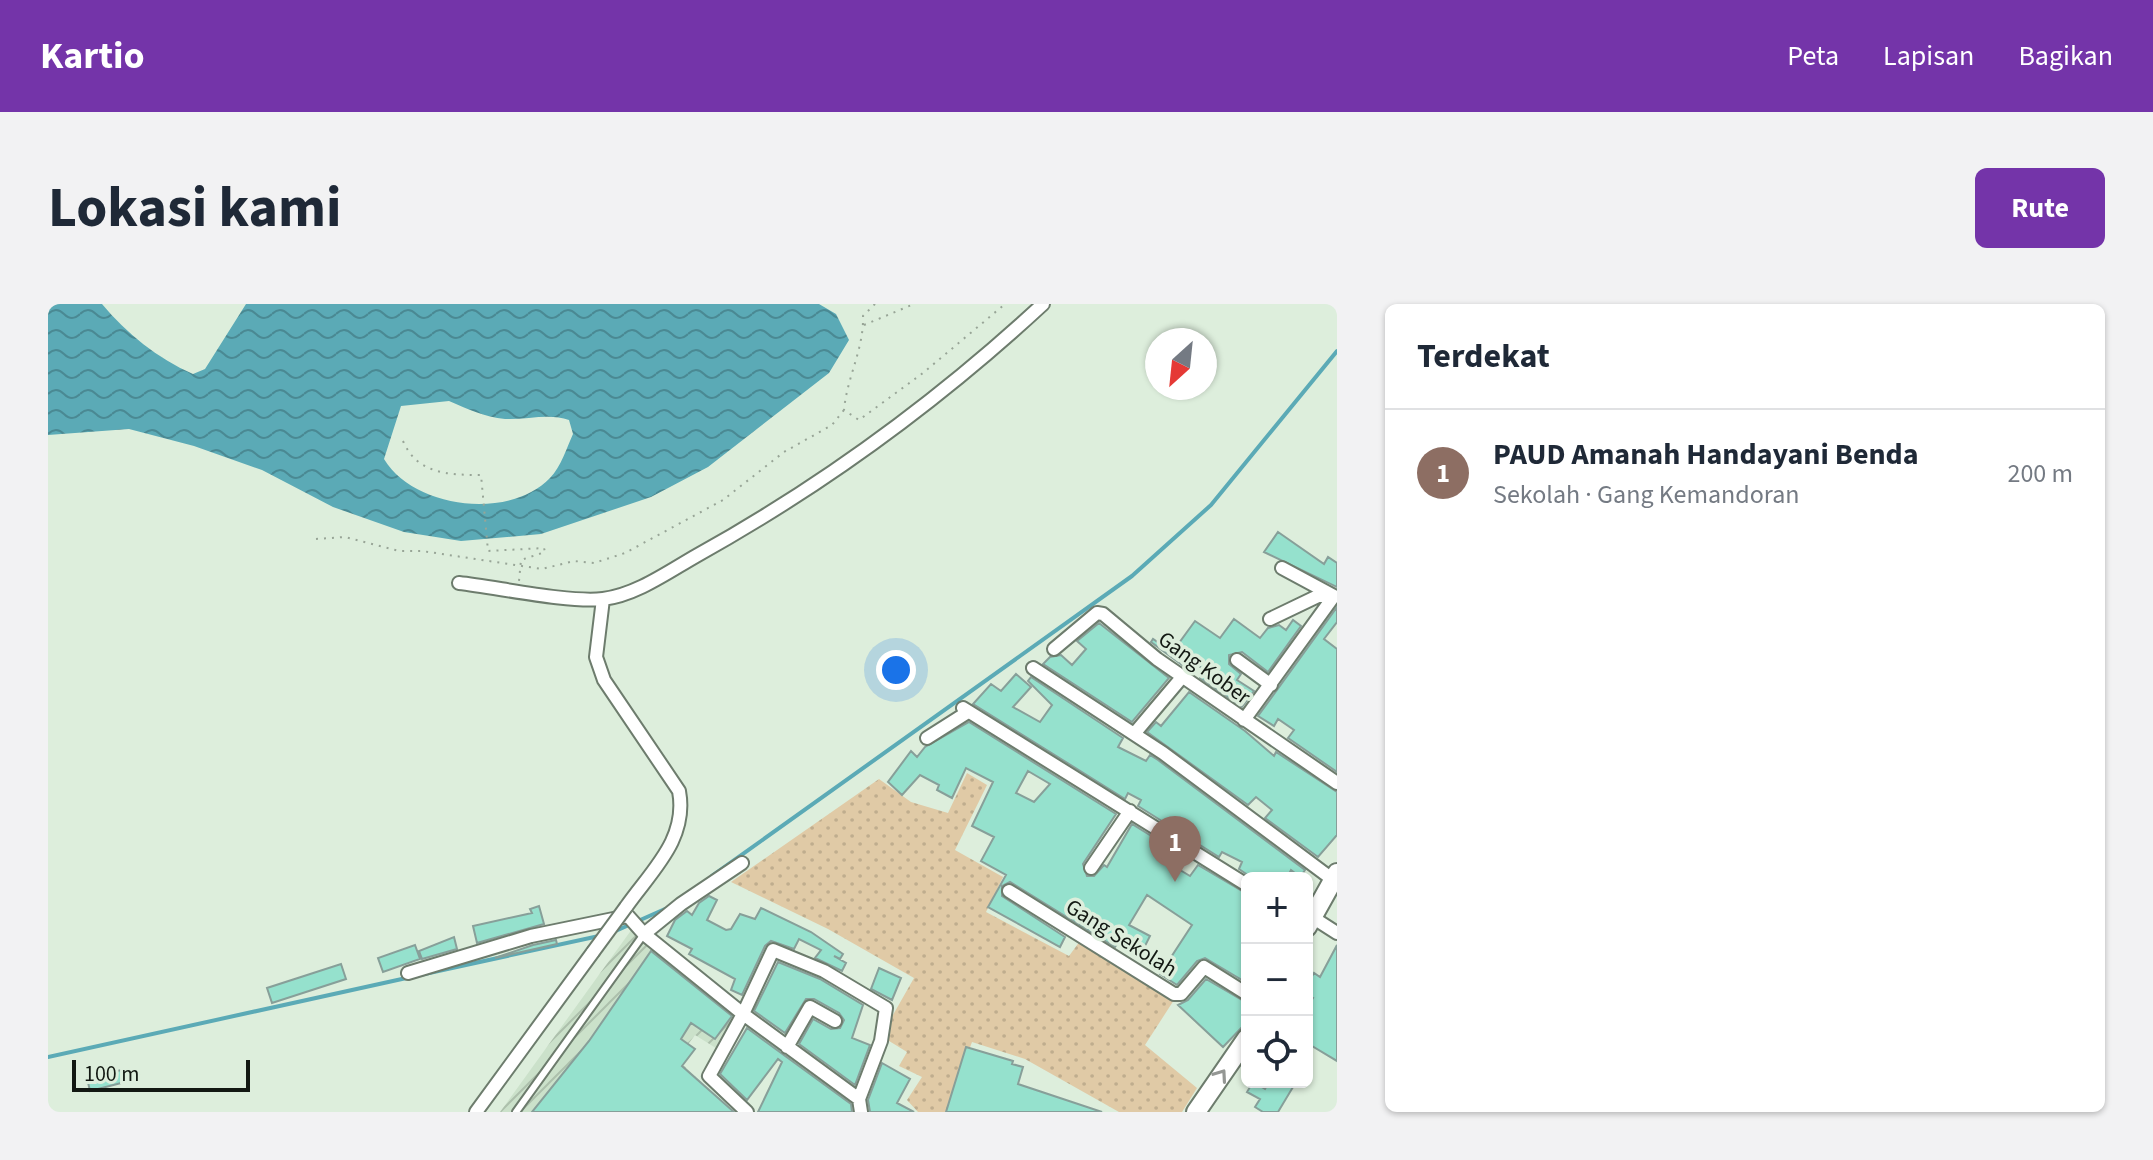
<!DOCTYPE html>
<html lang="id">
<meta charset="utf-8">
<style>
body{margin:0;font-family:"Source Sans 3",sans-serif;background:#f2f2f3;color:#1f2937}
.controls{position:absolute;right:24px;bottom:24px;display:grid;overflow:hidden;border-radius:12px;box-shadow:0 2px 6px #0004}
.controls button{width:72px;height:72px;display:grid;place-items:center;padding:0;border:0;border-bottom:2px solid #e0e1e3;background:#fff;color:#1f2937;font:40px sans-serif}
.compass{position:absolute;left:1097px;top:24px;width:72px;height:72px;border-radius:50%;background:#fff;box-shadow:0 2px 6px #0004;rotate:207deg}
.scale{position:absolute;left:24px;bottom:20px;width:178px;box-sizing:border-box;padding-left:8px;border:4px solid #121812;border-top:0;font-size:22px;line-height:28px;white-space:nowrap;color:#121812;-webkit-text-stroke:6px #ddeedc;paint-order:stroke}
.you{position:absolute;left:848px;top:366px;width:28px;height:28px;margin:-20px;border:6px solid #fff;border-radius:50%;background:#1a73e8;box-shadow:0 0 0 12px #1a73e833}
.badge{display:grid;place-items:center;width:52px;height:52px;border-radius:50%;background:#7434a9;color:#fff;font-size:26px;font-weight:700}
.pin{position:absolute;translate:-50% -66px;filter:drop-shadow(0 2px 4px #0008)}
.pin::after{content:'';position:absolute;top:42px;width:28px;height:24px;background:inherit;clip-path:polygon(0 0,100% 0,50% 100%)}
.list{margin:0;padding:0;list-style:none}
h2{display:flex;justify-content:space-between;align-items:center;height:104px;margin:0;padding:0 32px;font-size:34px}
h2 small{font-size:26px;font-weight:400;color:#747a83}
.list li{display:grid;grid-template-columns:52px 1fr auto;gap:24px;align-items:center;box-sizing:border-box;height:128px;padding:0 32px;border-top:2px solid #e0e1e3}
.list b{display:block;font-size:30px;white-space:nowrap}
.list p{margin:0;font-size:26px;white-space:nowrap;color:#747a83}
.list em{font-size:26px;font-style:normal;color:#747a83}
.icon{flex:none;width:44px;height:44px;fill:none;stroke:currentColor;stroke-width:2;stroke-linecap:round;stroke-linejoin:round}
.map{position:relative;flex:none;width:1289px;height:808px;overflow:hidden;border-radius:12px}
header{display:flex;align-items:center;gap:48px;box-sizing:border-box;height:112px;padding:0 40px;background:#7434a9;color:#fff}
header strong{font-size:38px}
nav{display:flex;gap:44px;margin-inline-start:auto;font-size:28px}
.intro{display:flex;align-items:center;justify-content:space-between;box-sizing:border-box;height:192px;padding:0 48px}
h1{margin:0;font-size:56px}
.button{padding:20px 36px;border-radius:12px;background:#7434a9;color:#fff;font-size:28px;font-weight:700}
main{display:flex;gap:48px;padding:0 48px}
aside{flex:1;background:#fff;border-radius:12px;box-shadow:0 2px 6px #0004}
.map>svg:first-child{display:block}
</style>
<header>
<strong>Kartio</strong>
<nav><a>Peta</a><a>Lapisan</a><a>Bagikan</a></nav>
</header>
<div class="intro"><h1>Lokasi kami</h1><a class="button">Rute</a></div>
<main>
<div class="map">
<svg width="1289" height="808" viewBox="0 0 1289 808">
<defs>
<pattern id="industrial-furrows" width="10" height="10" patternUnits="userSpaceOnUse" patternTransform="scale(2)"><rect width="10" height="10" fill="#cbe1ca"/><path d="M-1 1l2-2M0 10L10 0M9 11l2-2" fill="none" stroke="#adc0ac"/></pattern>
<pattern id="grass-dots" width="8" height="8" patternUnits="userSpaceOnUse" patternTransform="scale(2)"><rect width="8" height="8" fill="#e0caa6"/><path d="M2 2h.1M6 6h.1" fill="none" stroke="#bfad8e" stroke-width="1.8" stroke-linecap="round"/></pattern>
<pattern id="water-waves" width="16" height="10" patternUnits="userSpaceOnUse" patternTransform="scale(2)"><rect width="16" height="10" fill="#5baab6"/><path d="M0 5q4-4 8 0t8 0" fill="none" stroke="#4a8993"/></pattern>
</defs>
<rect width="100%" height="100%" fill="#ddeedc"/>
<path fill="url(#industrial-furrows)" d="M584,625L698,709L671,746L647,731L629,755L653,778L639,808H452Z"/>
<path fill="url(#grass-dots)" d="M919,469L939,481L907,546L955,573L938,608L1021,652L1035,633L1126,696L1097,741L1149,784L1134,808H1071L977,755L924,738L898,808H870L859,796L874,773L851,762L859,748L833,732L866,674L780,625L683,578L831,475L863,498L900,509Z"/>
<path fill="url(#water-waves)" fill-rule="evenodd" d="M0,0H54C79,30 109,54 145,70L157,65L198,0H771L788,10L801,36L781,69L660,163L603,193L493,230L413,237L356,228L285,203L214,166L146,142L81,125L0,131ZM401,97C420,105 436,113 457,115C479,116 501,109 521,116L525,130C519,143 513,163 502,174C462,216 366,205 336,155L353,102Z"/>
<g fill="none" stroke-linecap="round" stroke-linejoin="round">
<path stroke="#5baab6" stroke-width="4" d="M664,572L1084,272L1163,201L1289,47
M563,629L617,605
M372,671L551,632
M0,753L363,673"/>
</g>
<path fill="#95e1cd" stroke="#879f99" stroke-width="2" fill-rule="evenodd" d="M1230,228L1276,260L1280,253L1289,259V283L1216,248Z
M1289,303V318L1276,335L1289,345V468L1240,434L1246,426L1230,415L1226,422L1210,412Z
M1186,315L1212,334L1220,324L1231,321L1238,326L1245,316L1253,322L1220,368L1194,348L1181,351V360L1193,370L1189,376L1206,387L1194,403L1152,374L1157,367L1143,355L1137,363L1103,338L1105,335L1114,341L1118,336L1128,343L1147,317L1172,334Z
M1051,319L1121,374L1084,418L995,360L1002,353L1013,351L1024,361L1038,345L1029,337Z
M968,370L983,383L965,403L992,418L1004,401L980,377L983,373L1075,434L1070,443L1098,457L1102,451L1110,456L1257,566L1252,573L1243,566L1239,574H1204L1191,565L1194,558L1174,548L1171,553L1090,502L1093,496L1080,489L1077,495L925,400L943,380L953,387Z
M1141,388L1197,427L1226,452L1228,448L1289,488V531L1270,553L1217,514L1224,506L1208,493L1200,501L1099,428L1108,418L1113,422Z
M921,418L1068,510L1035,560L1039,572H1046L1056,561L1059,563L1084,520L1129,548L1122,560L1142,572L1150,561L1199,590V679L1157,654L1149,657L1129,681L1112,670L1144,621L1099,591L1081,621L1102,632L1094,648L1072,636L1067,643L962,578L954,582V592L1017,633L1012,643L940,603L958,571L933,557L946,533L924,522L945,478L918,464L904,494L889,486L891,481L872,471L854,491L840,478L863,447L869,453L877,443ZM980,467L1002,480L986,498L968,489Z
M661,592L669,596L659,616L678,626L683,625L692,610L707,615L713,604L763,628L795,650L792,655L786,652L798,659L794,667L767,654L773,646L751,635L746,645L723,637L717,642L694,691L683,686L687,675L641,650L644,645L619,632L627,616L639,607L644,611L651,599Z
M491,602L496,620L429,639L425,622L484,609L482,605Z
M406,633L409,645L374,655L371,647Z
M508,636L509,640L447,654L485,641Z
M367,641L372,655L335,668L330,654Z
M1289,641V757L1259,739V704L1265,694L1259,691V680L1266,669L1272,673Z
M603,647L684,712L667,735L643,719L633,735L647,745L634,762L686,808H484L541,737Z
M730,658L772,675L815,701L804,734L822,741L807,781L751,740L765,715L783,725L792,724L796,716L791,709L766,695H758L737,729L706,707Z
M293,660L298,675L224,699L219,684Z
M831,664L853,674L844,696L823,685Z
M1158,675L1199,699V718L1175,743L1130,701L1140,696Z
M699,724L803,800L804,808H710L734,758L730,755L699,796L672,770Z
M918,743L965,757L964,760L975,763L970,780L1054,808H898Z
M834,759L862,775L849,799L866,808H822L820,796Z
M78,765L81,777L42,787L39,774Z
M1205,778L1217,785L1221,778H1248L1230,808H1215L1207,803L1212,795L1199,788Z"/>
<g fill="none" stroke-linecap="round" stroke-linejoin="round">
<g stroke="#6d7c6d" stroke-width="10">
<path id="lane" d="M468,808L596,630"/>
</g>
<g stroke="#6d7c6d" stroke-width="16">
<path id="street" d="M411,279C448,283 520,299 555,295C588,291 620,268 648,252C774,182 889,98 995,0
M555,295L548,353L556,376L631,487C640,535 604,566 578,603
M1222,315L1270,292H1282
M1006,345L1049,309L1055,310L1109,355L1289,479
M1189,356L1223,381
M985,364L1115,449L1284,575
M915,404L1199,581
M1196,416L1286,292L1234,264
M1086,430L1135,372
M879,434L920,408
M1043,564L1082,507
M961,587L1126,690H1133L1156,663L1199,690
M1264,613L1289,629
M596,630L633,600L694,559
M360,669L483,632L580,612L596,630L695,710L661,772L699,808
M739,743L762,703L787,717
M811,795L833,737L838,704L776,667L725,646L695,710L811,795L813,808
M428,808L545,648"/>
</g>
<g stroke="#6d7c6d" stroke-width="22">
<path id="secondary" d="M1259,623L1289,569
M1148,808L1199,734"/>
</g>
<path stroke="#98a597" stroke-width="2" stroke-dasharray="2 6" stroke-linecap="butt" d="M827,0L815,12C816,45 799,73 796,106L811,116L875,69L957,0
M816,21L866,0
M355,137C369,170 401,171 433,171L440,247L496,244L497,248L473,256L471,277
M268,235L297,233L351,247H374L494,265L526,257L546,259L577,249L675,196L736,148L784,121L796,106"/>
<use href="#lane" stroke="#fff" stroke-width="6"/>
<use href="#street" stroke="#fff" stroke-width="12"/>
<use href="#secondary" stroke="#fff" stroke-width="18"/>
<g stroke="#6d7c6d" stroke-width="16" stroke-linecap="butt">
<path id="street-bridge" d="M545,648L578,603"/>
</g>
<use href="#street-bridge" stroke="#fff" stroke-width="12"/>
</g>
<defs><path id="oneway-chevron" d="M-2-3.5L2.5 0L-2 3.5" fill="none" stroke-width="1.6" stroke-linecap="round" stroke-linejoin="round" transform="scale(2)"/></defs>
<use stroke="#949794" href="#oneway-chevron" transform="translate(1173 771) rotate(-55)"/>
<g text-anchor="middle" stroke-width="7" stroke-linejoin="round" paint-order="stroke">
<g font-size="22" fill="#121812" stroke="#ddeedc">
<text transform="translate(1157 363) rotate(36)" y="8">Gang Kober</text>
<text transform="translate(1074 633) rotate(32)" y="8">Gang Sekolah</text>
</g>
</g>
</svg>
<div class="controls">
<button>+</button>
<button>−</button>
<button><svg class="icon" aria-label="locate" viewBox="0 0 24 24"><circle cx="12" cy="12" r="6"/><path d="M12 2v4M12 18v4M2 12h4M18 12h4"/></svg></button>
</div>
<svg class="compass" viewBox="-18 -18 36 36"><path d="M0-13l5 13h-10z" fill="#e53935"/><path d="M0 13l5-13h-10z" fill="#747a83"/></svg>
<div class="scale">100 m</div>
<div class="you"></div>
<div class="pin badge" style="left:1127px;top:578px;background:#8d6e63">1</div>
</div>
<aside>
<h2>Terdekat<small></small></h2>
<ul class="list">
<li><span class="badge" style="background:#8d6e63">1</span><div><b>PAUD Amanah Handayani Benda</b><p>Sekolah · Gang Kemandoran</p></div><em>200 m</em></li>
</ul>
</aside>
</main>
